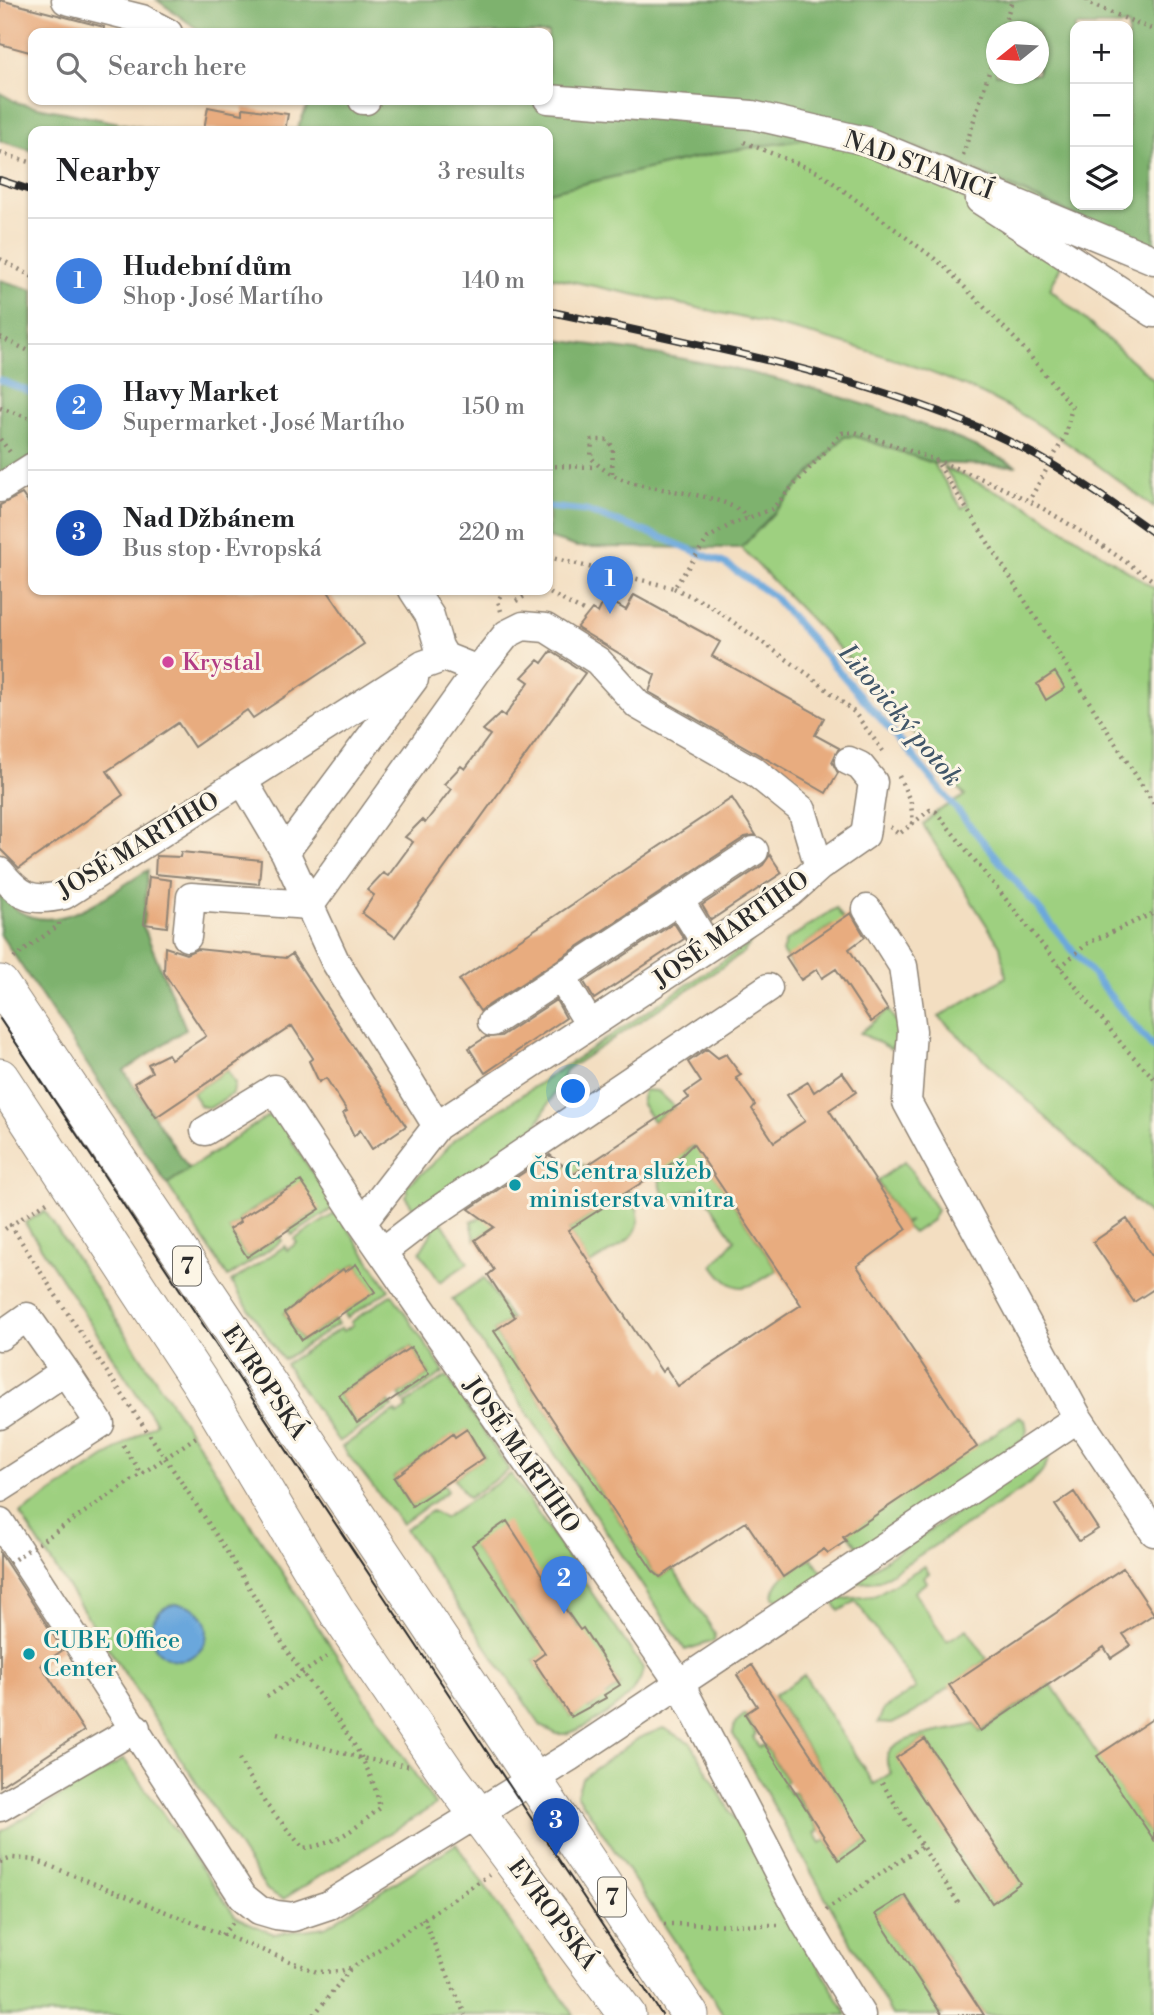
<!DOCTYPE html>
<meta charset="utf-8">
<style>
body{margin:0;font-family:"Libre Bodoni",serif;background:#f6f6f6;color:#202124}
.controls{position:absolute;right:21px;top:21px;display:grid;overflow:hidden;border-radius:14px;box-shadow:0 2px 5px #0004}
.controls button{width:63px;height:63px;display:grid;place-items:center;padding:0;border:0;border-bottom:2px solid #e0e0e0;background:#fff;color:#202124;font:35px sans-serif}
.compass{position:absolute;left:986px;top:21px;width:63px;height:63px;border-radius:50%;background:#fff;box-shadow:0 2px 5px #0004;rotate:252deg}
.you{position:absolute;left:574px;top:1092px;width:24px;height:24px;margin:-18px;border:5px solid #fff;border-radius:50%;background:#1a73e8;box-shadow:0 0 0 10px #1a73e833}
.badge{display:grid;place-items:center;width:46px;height:46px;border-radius:50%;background:#b45309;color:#fff;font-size:23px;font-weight:700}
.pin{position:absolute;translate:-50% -58px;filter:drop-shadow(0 2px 4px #0008)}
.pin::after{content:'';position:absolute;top:37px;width:24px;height:21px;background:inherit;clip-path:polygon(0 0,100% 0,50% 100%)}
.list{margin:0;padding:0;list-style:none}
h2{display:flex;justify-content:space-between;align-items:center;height:91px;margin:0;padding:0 28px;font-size:30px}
h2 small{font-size:23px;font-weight:400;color:#757577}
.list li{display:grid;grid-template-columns:46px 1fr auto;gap:21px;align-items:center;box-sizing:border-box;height:126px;padding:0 28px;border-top:2px solid #e0e0e0}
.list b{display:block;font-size:26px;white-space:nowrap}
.list p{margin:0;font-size:23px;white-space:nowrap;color:#757577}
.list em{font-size:23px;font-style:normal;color:#757577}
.icon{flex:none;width:38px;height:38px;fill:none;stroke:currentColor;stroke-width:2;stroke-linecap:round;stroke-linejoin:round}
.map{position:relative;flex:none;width:1154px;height:2015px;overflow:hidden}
.search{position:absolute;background:#fff;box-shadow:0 2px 5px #0004;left:28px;top:28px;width:525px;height:77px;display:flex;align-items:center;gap:18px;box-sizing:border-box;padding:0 24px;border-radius:14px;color:#757577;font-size:26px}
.panel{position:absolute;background:#fff;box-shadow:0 2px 5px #0004;left:28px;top:126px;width:525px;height:469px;border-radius:14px}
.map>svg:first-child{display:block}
</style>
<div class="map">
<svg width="1154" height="2015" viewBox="0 0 1154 2015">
<rect width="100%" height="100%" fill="#fcf5e5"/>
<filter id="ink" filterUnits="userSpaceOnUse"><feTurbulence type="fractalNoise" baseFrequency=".0143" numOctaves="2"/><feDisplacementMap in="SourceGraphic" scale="14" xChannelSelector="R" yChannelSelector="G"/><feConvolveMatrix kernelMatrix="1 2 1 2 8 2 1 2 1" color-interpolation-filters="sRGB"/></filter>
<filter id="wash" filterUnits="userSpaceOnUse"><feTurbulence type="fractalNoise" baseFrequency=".00686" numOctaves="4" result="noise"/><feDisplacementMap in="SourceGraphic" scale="28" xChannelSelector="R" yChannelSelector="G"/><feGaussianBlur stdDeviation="1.57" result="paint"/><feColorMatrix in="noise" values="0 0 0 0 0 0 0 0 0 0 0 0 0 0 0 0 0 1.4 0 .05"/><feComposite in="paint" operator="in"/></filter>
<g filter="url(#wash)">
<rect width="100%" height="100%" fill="#f3dec1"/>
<path fill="#9ed080" stroke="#647e56" stroke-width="2" fill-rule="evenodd" d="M867,130L956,162L1088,223L1065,257L1050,289L1154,380V508C1100,466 1045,423 982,394C845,331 694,309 548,276V192L721,152Z
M854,436L933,463L962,508L968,504L944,467L1026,505L1154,588V1219L939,1017L1006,977L1000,946L923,825L936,812L965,796L874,684L741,548L844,437Z
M836,908L854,935L844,942L833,925L804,945L798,974L782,952L786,941Z
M764,926L743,953L566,1070L536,1127L418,1215L405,1196L408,1192L405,1187L432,1165L454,1140L744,947Z
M888,1010L898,1024V1042L891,1049L860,1033Z
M227,1070L235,1083L233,1093L210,1108L201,1106L192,1093Z
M644,1090L658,1091L675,1107L653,1121L641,1103Z
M268,1116L285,1119L291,1140L335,1207L292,1235L289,1230L319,1209L288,1187L239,1219L240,1222L229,1229L247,1257L279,1236L282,1241L228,1277L167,1184Z
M695,1145L777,1270C748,1289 735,1298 713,1265L735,1240L699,1188L670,1198L663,1194L657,1171Z
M573,1161L585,1166L475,1240L471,1221L489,1215Z
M905,1161L937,1210L932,1220L913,1233L904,1225L910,1221L903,1223L877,1181Z
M629,1190C656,1237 621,1243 590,1264L568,1230Z
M45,1211L435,1805L283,1899L267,1890L20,1514L156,1423L25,1223Z
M337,1212L389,1290L347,1318L344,1312L374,1292L356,1264L345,1272L343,1270L284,1313L302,1340L334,1319L338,1324L283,1360L231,1282L285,1246L287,1250L297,1243L295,1239Z
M441,1221L468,1263L440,1282L420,1252L433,1231L430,1227Z
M484,1278L511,1319L494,1331L653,1571L660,1577L673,1569L715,1633L714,1641L685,1650L452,1299Z
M392,1294L444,1372L403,1401L399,1395L429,1374L411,1347L398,1353L339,1395L357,1422L389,1402L392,1407L339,1442L285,1364L341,1328L343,1331L353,1325L351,1322Z
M447,1376L509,1470L468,1498L454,1478L484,1457L467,1430L455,1437L453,1435L394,1478L412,1505L444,1484L448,1491L402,1524L342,1447L395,1411L397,1415L407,1408L405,1404Z
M1019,1417L1025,1420L1027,1430L1024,1439L860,1551L848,1533Z
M1043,1455H1049C1047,1471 1034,1480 1021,1490L879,1581L857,1583L861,1576Z
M511,1474L643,1668C641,1697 591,1726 565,1734H557L541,1726L405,1529L432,1511L444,1518ZM473,1546L550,1586L620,1685L589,1709L587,1707L571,1717L534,1661L549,1651L535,1639Z
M812,1558L824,1575L783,1600L773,1598C774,1577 795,1569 812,1558Z
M924,1566L929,1573L924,1577L927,1582L914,1592L947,1641L967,1629L987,1659L914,1713L892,1724L878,1723L883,1710L916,1688L856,1601L839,1611L832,1600L874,1596Z
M804,1675L874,1784L891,1773C867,1733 955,1733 975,1724L980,1732L1051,1684L1154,1840V2015H984L905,1895L876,1914L942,2015H892L733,1734L735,1723L745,1714L756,1734L753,1737L759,1747L764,1745L788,1782L784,1784L790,1794L794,1792L819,1830L815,1833L821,1843L826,1840L839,1859L866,1841L774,1696ZM925,1739L1019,1883L992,1902L897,1758Z
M663,1728L691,1743L847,2015H724L577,1794L582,1778L639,1738Z
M124,1759L236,1917L274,1934L325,1927L456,1844L574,2015H0V1832Z"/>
<path fill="#7eb26e" stroke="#546e4c" stroke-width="2" fill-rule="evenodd" d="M157,0H1154V250L956,162L867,130L721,152L548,192V131H296L310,100H548V33H203ZM1075,26H1128V205H1075ZM996,32H1038V74H996Z
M0,93L18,103L159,131H33V151L0,141Z
M0,280L33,290V456L0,476Z
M548,339C581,344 615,347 648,353C767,371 910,412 1017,466L933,463L854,436L844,437L741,548L577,547L548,538Z
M148,870L143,926L186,1029L124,1071L189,1169L167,1184L0,934V892C41,952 104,896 148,870Z"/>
<path fill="#6ba7dc" stroke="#4b6984" stroke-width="2" d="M151 1632a28 28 0 1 1 56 0a28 28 0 1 1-56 0Z"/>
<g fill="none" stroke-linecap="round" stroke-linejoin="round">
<path stroke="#6ba7dc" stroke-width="7" d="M0,380L33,393
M548,507L586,511L655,535L726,564L773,596L907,749L1154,1049"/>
</g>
<g id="blocks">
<path fill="#e8ac7f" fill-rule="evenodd" d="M0,0L104,27L103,33H33V53L0,44Z
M208,107L243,114V108L288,114L285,131L204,129Z
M22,494L33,510V590H327L364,644L253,718L247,710L194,747L178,723L107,771L123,795L19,868L0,849V505Z
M634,595L720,642L712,656L824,718L815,735L839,748L832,762L838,773L826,793L649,692L655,675L577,628L592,609L598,613L605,598L626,610Z
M551,651L585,673L395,937L362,913L374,895L367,890L383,873L388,876L413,842L405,837L422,820L425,823L451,789L444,784L461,766L465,769L490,735L483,730L501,713L505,716L529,682L522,677L538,660L542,663Z
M1055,672L1065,688L1046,700L1037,684Z
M732,798L756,835L745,837L480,1011L459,980Z
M181,852L261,860L259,884L155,874L156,856L180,857Z
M770,855L782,873L711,920L702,905L763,865Z
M149,877L171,880L167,927L144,924Z
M851,913L865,937L849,949L888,1010L871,1022L836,969L822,978L817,969L801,980L786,957Z
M674,923L684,939L594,999L584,982Z
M165,947L186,954L197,949L286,958L292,954L406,1126L372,1149L360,1130L354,1136L343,1113L347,1111L326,1078L319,1082L309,1061L313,1058L292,1026L156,1117L134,1083L152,1072L148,1064L168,1054L171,1059L206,1036L164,973Z
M556,1000L566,1018L485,1073L469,1048L486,1037L501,1036Z
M707,1049L718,1058L726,1054L727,1056L741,1075L736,1078L755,1105L752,1109L774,1142L805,1121L787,1095L808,1082L814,1092L842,1072L856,1092L829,1110L907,1229L857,1266L977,1447L843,1537L846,1541L828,1553L824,1549L783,1577L746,1522L660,1577L653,1571L494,1331L515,1317L488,1275L494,1270L475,1240L494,1227L469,1209L550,1155L574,1174L689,1098L685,1093L701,1082L688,1062ZM693,1144L801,1305L678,1386L666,1368L662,1372L568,1230L677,1160Z
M301,1181L320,1209L247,1257L229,1229L240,1222L239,1219Z
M1127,1219L1154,1259V1289L1134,1302L1093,1242Z
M356,1264L375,1292L302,1340L284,1313L343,1269L345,1272Z
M411,1347L429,1374L357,1423L339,1395Z
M467,1429L484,1458L412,1506L394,1478L453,1434L455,1437Z
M1074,1492L1098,1529L1079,1541L1055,1505Z
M507,1521L549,1586L580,1630L583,1628L620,1685L604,1695L606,1698L571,1717L534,1661L545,1653L472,1545Z
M0,1553L63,1650L41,1665L84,1731L0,1786Z
M1123,1568L1154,1614L1123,1634L1131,1645L1111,1658L1104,1647L980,1731L949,1685Z
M752,1665L867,1840L839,1860L745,1714L757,1706L737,1675Z
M1154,1718V1840L1097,1756Z
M925,1739L1020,1883L992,1903L896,1758Z
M905,1895L984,2015H942L875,1914Z"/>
</g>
</g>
<g filter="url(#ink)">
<use href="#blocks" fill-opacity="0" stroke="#8f8476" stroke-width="2"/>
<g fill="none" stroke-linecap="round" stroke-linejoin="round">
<g stroke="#8f8476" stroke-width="31">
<path id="minor" d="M66,0L142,19L168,33
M548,99L752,115L866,141L1154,260
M363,100H366
M980,200L1154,313
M0,488L33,467
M413,590L430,616L439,647L445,657
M243,781L285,852L335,961L437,1126
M285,852L414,679
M819,867L865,835L873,782L860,766L849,761
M0,872C21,897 31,903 64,895L423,665L445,657L478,670L507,634L523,626L546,628L598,661L638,705L755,772L802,810L819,867L790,893L437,1126L362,1223L680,1684L805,1923L861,2015
M679,900L708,947
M867,909L903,966L912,1031L907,1102L1078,1418L1154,1532
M187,937L191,897L310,905L478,670
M561,977L590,1025
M492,1022L754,851
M205,1131L274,1089L362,1223
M382,1252L425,1219L768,988
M0,1336L27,1317L65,1371
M0,1415L65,1371L100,1424L0,1488
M0,1522L243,1897L259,1910L276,1915L293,1917L329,1905L569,1757L1078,1418
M0,1807L136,1728"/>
</g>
<g stroke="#8f8476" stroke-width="39">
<path id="major" d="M0,984C229,1328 462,1670 690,2015
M0,1077L201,1384L338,1613L446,1772L627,2015"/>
</g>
<path stroke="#8f8476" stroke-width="4.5" stroke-dasharray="2 5" stroke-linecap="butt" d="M1087,0V3L1154,30
M1002,32L1012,0
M744,142L820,173L943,265L1020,344L1072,407L1065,436L1029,501
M0,153L33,163
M963,155L996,50
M0,259L33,277
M0,337L33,353
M0,408L33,419
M0,439L10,452
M935,459L1154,804
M548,466L597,467
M612,473L613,448L608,440H592L591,457C623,500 711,482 748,517
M548,557L674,588L708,538L732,524L772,509L842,433L855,432C915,452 975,473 1031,502C1074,525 1114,554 1154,581
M674,588L709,605L809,675L854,712L883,751
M544,590L585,612
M516,601L533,591L543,590
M501,611L498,601L504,590
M899,776L911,803L913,824
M890,827L899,834L930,810L936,812L1124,1047L1154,1078
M14,958L59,925V920
M1060,967L1088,943L1154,913
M47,1202L11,1225C82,1340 162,1449 234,1563C252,1591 268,1620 286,1649C318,1699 369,1748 380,1808C356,1828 335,1845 303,1848L265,1803L239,1759
M5,1229L11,1225
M123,1445L141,1474
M171,1454L199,1435
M267,1697L331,1654
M277,1734L360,1758L409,1766
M882,1783L960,1906
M0,1862L13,1858L35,1860L317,1972L341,1971L353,1967L489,1875
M826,1910L922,1846
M423,1918L465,2015
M664,1924L778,1925
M222,1935L235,1920
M314,2015L352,1967"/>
<use href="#minor" stroke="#fff" stroke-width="28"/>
<use href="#major" stroke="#fff" stroke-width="37"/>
<path stroke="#2b2b2b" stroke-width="2" d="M0,1019L662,2015"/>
<g stroke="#2b2b2b" stroke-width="8">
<path id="rail" d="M0,180L33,191
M548,311C692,344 845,370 982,429C1044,455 1100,494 1154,533"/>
</g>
<use href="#rail" stroke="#fcf5e5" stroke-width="5" stroke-dasharray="16" stroke-linecap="butt"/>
<path stroke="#8f8476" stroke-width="4.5" stroke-dasharray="2 5" stroke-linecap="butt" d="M9,1563L171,1454"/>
</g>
</g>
<circle fill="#d1479c" stroke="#fcf5e5" stroke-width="2.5" cx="168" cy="662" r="7"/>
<g fill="#0f9aa8" stroke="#fcf5e5" stroke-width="2.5">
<circle cx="515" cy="1185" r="7"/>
<circle cx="29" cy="1654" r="7"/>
</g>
<g text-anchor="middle" stroke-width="6" stroke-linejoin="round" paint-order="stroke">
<g fill="#fcf5e5" stroke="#6a6863" stroke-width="2">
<rect x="173" y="1246.5" width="28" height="39" rx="5"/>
<rect x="598" y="1877.5" width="28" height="39" rx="5"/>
</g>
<g font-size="23" font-weight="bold" fill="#2b2b2b">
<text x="187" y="1274">7</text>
<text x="612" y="1905">7</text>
</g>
<g font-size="24" fill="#2b2b2b" stroke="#fcf5e5">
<text transform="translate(919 165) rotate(20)" y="8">NAD STANICÍ</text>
<text transform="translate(138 845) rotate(-31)" y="8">JOSÉ MARTÍHO</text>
<text transform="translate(731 929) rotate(-35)" y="8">JOSÉ MARTÍHO</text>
<text transform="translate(265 1382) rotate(56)" y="8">EVROPSKÁ</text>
<text transform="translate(522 1455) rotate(55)" y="8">JOSÉ MARTÍHO</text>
<text transform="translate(553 1914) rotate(53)" y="8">EVROPSKÁ</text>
</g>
<g font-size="24" fill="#b23c85" stroke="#fcf5e5" text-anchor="start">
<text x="182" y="670">Krystal</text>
</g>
<g font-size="24" fill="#0d838f" stroke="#fcf5e5" text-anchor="start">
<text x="529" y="1179">ČS Centra služeb<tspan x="529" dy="28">ministerstva vnitra</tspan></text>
<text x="43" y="1648">CUBE Office<tspan x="43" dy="28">Center</tspan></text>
</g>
<g font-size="26" font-style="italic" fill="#415669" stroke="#fcf5e5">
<text transform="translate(901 715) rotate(50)" y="9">Litovický potok</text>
</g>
</g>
</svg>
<div class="controls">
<button>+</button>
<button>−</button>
<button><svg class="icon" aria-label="layers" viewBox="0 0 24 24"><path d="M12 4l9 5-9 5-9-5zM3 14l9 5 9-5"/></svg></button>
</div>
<svg class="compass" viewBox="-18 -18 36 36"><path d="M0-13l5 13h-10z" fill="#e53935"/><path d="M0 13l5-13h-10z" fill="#757577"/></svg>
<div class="you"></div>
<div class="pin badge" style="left:610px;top:614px;background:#3f7fe0">1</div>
<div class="pin badge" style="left:564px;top:1614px;background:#3f7fe0">2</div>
<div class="pin badge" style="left:556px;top:1856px;background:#1a4fb4">3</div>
<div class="search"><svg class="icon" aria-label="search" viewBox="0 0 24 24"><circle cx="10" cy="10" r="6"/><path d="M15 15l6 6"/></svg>Search here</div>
<section class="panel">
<h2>Nearby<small>3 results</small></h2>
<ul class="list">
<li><span class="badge" style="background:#3f7fe0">1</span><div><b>Hudební dům</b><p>Shop · José Martího</p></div><em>140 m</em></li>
<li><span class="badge" style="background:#3f7fe0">2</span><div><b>Havy Market</b><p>Supermarket · José Martího</p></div><em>150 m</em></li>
<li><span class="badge" style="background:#1a4fb4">3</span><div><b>Nad Džbánem</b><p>Bus stop · Evropská</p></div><em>220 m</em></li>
</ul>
</section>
</div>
